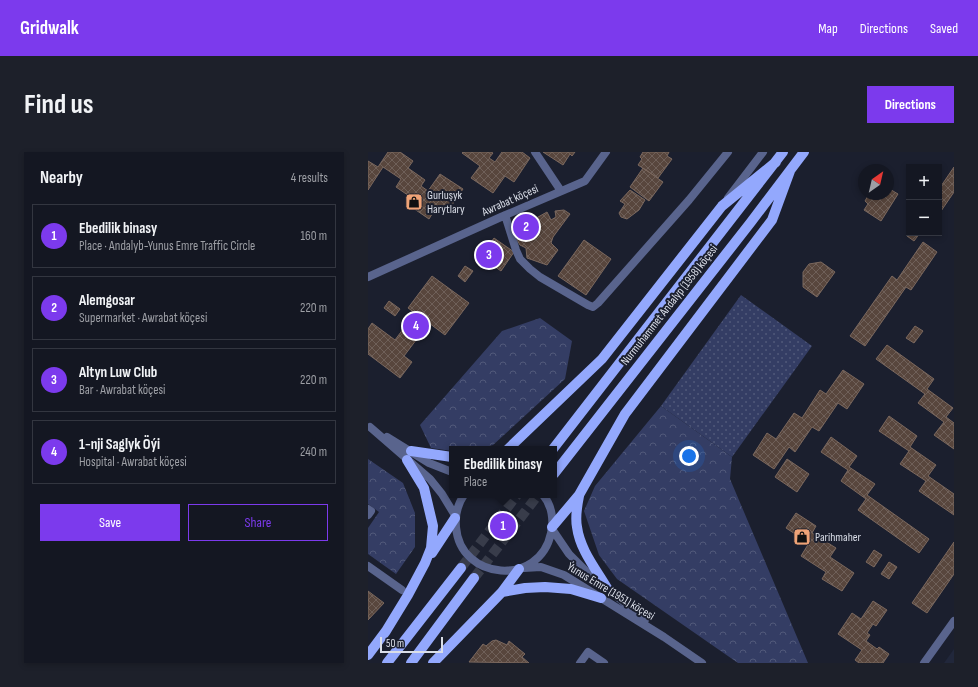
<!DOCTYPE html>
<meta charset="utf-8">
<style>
body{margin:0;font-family:"Sofia Sans Condensed",sans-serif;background:#1d202a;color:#f1f3f6}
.controls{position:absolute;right:12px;top:12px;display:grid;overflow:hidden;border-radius:0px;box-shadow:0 2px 6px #0003}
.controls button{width:36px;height:36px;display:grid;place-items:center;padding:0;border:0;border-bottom:1px solid #333640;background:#141722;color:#f1f3f6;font:20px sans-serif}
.compass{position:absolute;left:490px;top:12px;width:36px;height:36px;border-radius:50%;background:#141722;box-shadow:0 2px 6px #0003;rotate:34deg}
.scale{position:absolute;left:12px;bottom:10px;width:63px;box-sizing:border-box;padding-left:4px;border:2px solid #dadee8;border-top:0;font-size:11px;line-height:14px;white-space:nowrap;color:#dadee8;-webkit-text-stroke:3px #1b1f2e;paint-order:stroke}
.you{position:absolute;left:321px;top:304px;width:14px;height:14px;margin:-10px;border:3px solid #fff;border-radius:50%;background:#1a73e8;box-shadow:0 0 0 6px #1a73e833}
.badge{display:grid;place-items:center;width:26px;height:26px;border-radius:50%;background:#7c3aed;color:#fff;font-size:13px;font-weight:700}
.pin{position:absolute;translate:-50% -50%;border:2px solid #fff;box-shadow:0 1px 4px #0006}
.popup{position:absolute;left:81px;top:294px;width:108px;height:52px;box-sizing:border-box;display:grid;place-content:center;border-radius:0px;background:#141722;filter:drop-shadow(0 1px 3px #0005);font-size:13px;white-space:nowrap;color:#9d9fa5}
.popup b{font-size:15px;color:#f1f3f6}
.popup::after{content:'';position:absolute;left:50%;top:100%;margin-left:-8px;border:8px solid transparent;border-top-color:#141722}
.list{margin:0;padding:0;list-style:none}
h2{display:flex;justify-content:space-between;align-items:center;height:52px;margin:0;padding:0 16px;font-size:17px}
h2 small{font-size:13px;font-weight:400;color:#9d9fa5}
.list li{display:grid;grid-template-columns:26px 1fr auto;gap:12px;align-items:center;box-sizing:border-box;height:64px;margin:0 8px 8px;padding:0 8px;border:1px solid #333640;border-radius:0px}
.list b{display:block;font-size:15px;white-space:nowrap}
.list p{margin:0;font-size:13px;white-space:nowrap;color:#9d9fa5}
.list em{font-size:13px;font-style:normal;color:#9d9fa5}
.actions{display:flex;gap:8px;padding:12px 16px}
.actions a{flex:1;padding:9px 0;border:1px solid #7c3aed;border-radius:0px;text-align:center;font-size:14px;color:#7c3aed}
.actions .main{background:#7c3aed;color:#fff}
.map{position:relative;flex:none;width:586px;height:511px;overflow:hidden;border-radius:0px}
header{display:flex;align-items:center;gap:24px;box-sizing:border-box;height:56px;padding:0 20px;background:#7c3aed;color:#fff}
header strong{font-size:19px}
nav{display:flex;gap:22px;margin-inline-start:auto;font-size:14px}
.intro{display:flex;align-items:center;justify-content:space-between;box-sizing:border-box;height:96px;padding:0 24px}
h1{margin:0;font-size:28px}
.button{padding:10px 18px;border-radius:0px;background:#7c3aed;color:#fff;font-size:14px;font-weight:700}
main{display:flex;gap:24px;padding:0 24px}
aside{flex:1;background:#141722;border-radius:0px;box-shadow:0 2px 6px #0003}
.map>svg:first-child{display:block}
</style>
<header>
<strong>Gridwalk</strong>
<nav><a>Map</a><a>Directions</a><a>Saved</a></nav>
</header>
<div class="intro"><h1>Find us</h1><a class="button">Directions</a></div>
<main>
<aside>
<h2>Nearby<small>4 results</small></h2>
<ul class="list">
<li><span class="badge">1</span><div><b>Ebedilik binasy</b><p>Place · Andalyb-Yunus Emre Traffic Circle</p></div><em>160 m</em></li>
<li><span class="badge">2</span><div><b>Alemgosar</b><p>Supermarket · Awrabat köçesi</p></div><em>220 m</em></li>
<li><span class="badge">3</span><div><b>Altyn Luw Club</b><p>Bar · Awrabat köçesi</p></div><em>220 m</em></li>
<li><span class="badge">4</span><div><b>1-nji Saglyk Öýi</b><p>Hospital · Awrabat köçesi</p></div><em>240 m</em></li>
</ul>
<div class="actions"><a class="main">Save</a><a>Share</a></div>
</aside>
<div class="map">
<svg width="586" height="511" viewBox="0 0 586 511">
<defs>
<pattern id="grass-dots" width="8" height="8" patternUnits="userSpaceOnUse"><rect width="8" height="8" fill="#343d64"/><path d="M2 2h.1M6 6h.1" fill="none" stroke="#51597a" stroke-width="1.8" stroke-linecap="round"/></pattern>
<pattern id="park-crowns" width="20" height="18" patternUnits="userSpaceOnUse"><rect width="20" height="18" fill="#343d64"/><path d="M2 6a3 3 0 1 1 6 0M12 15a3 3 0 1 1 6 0" fill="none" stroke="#51597a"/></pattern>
<pattern id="building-cross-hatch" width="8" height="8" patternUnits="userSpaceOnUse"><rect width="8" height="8" fill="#58463d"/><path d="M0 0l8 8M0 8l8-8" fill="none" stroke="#6f6059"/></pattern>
</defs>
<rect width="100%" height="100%" fill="#1b1f2e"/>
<path fill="#21273b" d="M586,497V511H576Z"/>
<path fill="url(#grass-dots)" d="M373,143L444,194L364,305L293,254Z"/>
<path fill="url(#park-crowns)" d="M172,166L204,189L197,227L125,293L108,297H84V299L63,296L52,273L134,179Z
M293,254L364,305L362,327L440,511H370L249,427L231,403L216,359L227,334Z
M0,307L35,331L47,361V395L28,422L0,402V376L11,360L0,352Z"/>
<path fill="url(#building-cross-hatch)" stroke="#7b685e" d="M20,0H32L45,9L40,16L57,28L53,34L60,39L72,22L95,37L79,60L69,54L61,67L42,54L47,48L28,35L33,27L15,15L0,38V9L10,15Z
M95,0H123L125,1L121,6L127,10L134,0H154L162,6L146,30L137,24L125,41L103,26L112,14L94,1Z
M175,0H207L204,4L202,2L195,13Z
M275,0H301L299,4L304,7L290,26L270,13L274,7L272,5Z
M586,15V40L571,62V37Z
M275,16L295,30L281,49L262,35Z
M520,36L530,42L513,69L496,58L500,52L497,49L501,42H520Z
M262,38L277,48L271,58L259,67L253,65L251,61L257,52L252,49Z
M196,58L202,62L185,85L183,91L190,98L179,113L159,106L158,96L152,93L149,88L151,80L149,75V70L153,68L156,73L179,60L183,68L188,65L187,59Z
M541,81H552L546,89L539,84Z
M126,86L146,100L133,119L113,105Z
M216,88L243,107L218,143L190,124Z
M555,90L569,100L543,138L538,135L497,194L482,184L524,124L529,128Z
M453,110L467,120L449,145L435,135V120L441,112Z
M97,114L105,119L97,130L90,124Z
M64,124L101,151L77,183L61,171L36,204L44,210L32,226L0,202V177L4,171L27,188L47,161L40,156Z
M21,149L32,157L27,164L16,156Z
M547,174L555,179L546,191L538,186Z
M519,193L566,227L559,237L585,256L578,265L586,271V297L566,283L576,270L550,251L557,242L508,207Z
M475,218L496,232L479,257L470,251L451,279L444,275L427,300L421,295L406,317L385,303L399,281L408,287L426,261L434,266L452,238L458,242Z
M521,264L549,284L542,295L568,313L560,324L586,342V363L551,339L558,329L532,312L541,299L511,279Z
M463,285L489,304L481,315L507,332L499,343L561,387L551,401L490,358L498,347L473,329L480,318L453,300Z
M419,307L441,322L429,340L407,325Z
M428,361L448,374L444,381L468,396L462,405L486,421L474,439L454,427L458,420L433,404L441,391L418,376Z
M586,390V422L559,461L544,451Z
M506,398L514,403L506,415L498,410Z
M521,410L529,415L521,427L513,422Z
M0,439L16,451L0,468Z
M505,449L519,458L508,474L505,472L499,481L502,483L498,489L509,497L511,495L521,502L515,511H491L487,508L494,498L470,482L484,461L493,467Z
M128,488L139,493L141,489L157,502L154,505L161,511L101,510L115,492L118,494L124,489Z"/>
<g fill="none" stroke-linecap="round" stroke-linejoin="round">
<path stroke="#383c4a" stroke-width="10" stroke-dasharray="10 5" stroke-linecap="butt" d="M93,416L149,343
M106,426L170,343"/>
<path stroke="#59648d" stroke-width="8" d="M167,0L193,39
M360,46L395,0
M137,63L148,98L152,107L162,117L172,125L220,153L225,155L230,151L321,48L360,0
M0,125L133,65L217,29L238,0
M0,357L3,359L0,363
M0,414L34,438
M212,511L220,500L236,511
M556,511L586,469"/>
<path stroke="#59648d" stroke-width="8" d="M2,275L62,327L74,342L88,365
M19,285L61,311L84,320
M96,343C89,353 87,363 88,375C92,429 172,435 183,381C186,369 184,353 175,343
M184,377L201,402L218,419L277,468
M156,416L173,415L196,423L296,485L334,511"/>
<path stroke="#93a8fd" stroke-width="10" d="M140,297L234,207L354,54L408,10
M185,297L415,0
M43,299L84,305
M186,322L383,70L436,0
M211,344C209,354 207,365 209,375C212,398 228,417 239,436
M184,375L211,343L257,262L404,68L422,19
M64,401L87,366
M134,440L157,436L177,435L203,437L233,446
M0,503L18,479L40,443L57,411L63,396L65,374L56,336L39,308
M19,511L93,416
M43,511L106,426
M65,511L134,440L151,417"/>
</g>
<defs>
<g id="shop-square" transform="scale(0.9)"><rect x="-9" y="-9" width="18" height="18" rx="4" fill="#efa377" stroke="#1b1f2e"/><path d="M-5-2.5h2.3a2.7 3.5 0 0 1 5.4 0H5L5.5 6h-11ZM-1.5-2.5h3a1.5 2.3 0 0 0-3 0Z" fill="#111"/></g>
</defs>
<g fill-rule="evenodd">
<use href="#shop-square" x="46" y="50"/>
<use href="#shop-square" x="434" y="385"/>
</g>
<g text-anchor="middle" stroke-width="4" stroke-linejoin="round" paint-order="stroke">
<g font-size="12" fill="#dadee8" stroke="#1b1f2e" text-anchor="start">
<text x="59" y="47">Gurluşyk<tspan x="59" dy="14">Harytlary</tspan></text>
<text x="447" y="389">Parihmaher</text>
</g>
<g font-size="12" fill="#dadee8" stroke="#1b1f2e">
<text transform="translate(142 48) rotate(-24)" y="4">Awrabat köçesi</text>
<text transform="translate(301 153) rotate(-52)" y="4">Nurmuhammet Andalyp (1958) köçesi</text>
<text transform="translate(243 439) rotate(31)" y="4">Ýunus Emre (1951) köçesi</text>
</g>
</g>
</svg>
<div class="controls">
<button>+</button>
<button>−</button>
</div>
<svg class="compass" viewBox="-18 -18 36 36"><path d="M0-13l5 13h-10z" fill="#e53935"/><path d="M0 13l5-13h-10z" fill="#9d9fa5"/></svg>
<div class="scale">50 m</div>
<div class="you"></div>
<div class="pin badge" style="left:135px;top:374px">1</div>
<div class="popup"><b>Ebedilik binasy</b>Place</div>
<div class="pin badge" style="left:158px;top:75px">2</div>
<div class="pin badge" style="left:121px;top:103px">3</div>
<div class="pin badge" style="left:48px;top:174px">4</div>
</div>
</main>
